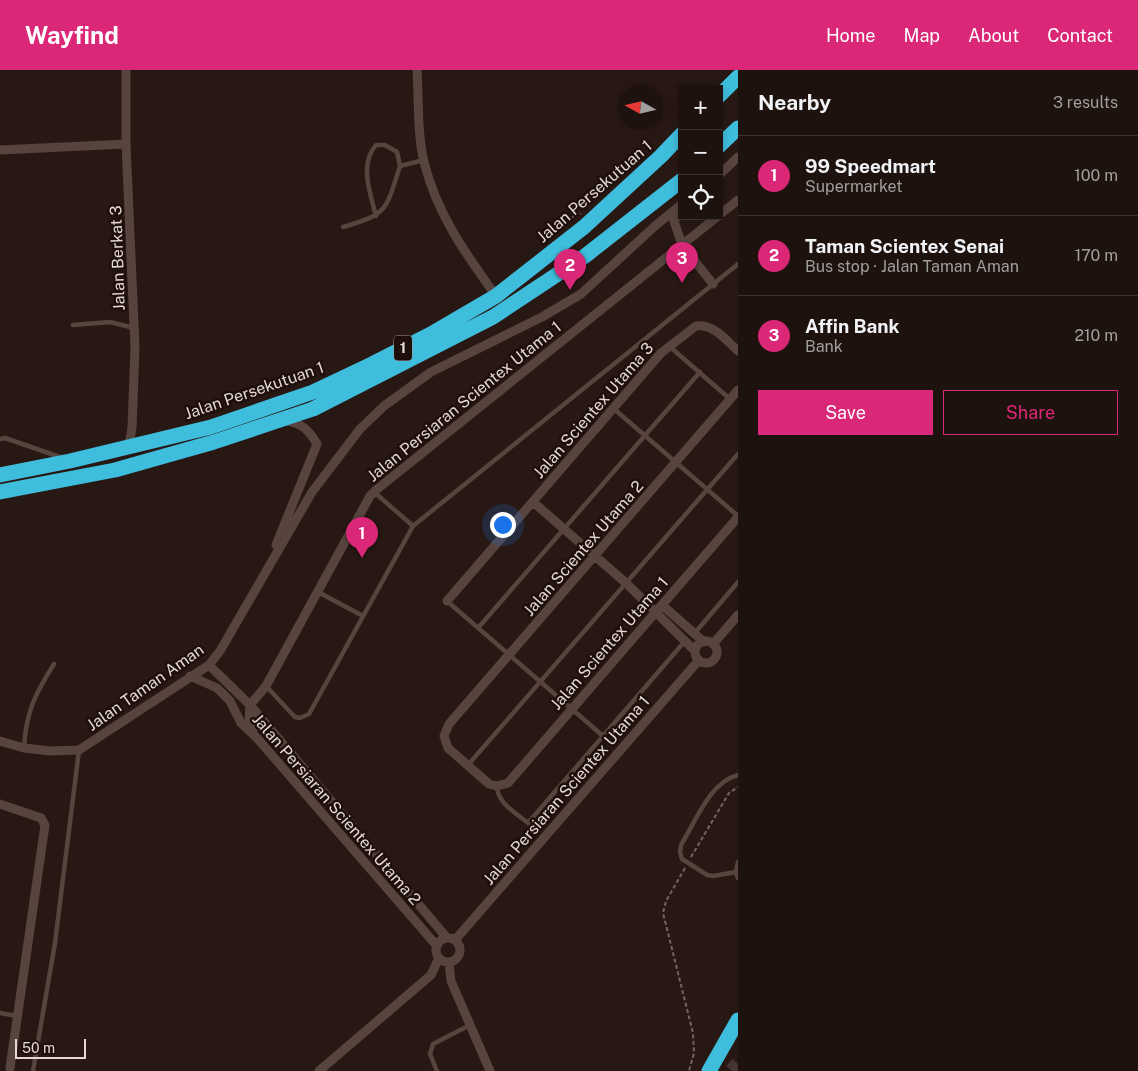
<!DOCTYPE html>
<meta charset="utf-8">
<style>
body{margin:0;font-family:"Public Sans",sans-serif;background:#2b201c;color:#f1f3f6}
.controls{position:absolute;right:15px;top:15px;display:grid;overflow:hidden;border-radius:0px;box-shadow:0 2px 8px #0003}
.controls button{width:45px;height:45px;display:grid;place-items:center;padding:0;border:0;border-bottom:1px solid #3c322e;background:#1e120e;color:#f1f3f6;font:25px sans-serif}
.compass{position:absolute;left:618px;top:15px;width:45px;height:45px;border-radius:50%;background:#1e120e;box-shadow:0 2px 8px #0003;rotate:278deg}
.scale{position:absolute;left:15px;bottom:12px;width:71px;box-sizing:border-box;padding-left:5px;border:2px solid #e4d8d5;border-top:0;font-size:14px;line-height:18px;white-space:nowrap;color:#e4d8d5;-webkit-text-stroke:4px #1e0f0a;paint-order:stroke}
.you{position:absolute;left:502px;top:454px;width:18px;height:18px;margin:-12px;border:4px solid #fff;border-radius:50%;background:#1a73e8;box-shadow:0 0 0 8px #1a73e833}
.badge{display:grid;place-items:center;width:32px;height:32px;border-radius:50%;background:#db2777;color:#fff;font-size:16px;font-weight:700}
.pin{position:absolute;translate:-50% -41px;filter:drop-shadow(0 1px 2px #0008)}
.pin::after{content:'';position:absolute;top:26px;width:18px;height:15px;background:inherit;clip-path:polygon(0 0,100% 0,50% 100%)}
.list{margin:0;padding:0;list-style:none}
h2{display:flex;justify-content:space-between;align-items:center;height:65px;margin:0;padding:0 20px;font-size:21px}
h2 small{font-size:16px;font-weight:400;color:#a19e9e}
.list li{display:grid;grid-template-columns:32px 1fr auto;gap:15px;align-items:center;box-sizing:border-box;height:80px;padding:0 20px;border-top:1px solid #3c322e}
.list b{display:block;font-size:19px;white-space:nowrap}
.list p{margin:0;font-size:16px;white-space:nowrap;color:#a19e9e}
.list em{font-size:16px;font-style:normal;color:#a19e9e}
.actions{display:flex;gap:10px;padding:15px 20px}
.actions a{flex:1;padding:11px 0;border:1px solid #db2777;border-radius:0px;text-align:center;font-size:18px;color:#db2777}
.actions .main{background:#db2777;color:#fff}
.icon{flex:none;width:28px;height:28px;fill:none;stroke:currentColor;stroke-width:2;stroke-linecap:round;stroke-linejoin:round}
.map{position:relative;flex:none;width:738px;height:1001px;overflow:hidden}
header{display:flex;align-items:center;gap:30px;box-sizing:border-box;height:70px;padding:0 25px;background:#db2777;color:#fff}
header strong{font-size:24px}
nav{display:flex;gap:28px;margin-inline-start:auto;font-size:18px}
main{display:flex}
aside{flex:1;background:#1e120e}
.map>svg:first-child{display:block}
</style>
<header>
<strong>Wayfind</strong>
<nav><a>Home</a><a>Map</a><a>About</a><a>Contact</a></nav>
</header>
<main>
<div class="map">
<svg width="738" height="1001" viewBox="0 0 738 1001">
<rect width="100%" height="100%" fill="#281813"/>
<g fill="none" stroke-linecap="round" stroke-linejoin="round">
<path stroke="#443530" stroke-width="15" stroke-dasharray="15 8" stroke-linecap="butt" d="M732,1001L738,994"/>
<path stroke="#726460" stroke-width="2" stroke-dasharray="4 2.5" stroke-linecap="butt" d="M543,174L542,172L579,142L581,144
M691,787L729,723L738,717
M685,798L666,831L663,843L693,963L694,983L689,1001"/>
<path stroke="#57443e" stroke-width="4.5" d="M376,146C370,123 359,94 376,75H385L397,82L400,96
M343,157C389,144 386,139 400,96L424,90
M73,255L110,252L134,258
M669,276L730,329
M613,338L738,446
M0,369L5,368L63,388
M374,422L413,456
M318,522L363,546
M447,531L603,666
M478,558L700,302
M694,564L738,512
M266,616L295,647L300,648L309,644L413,456L738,194
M24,678C26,642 35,624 54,594
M468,695L738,384
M497,716C497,733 516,743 528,753L685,571
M738,792L736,802L738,808
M736,802L713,806L707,805L682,789L680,782L681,775C696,751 709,713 738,705
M0,943L17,946
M33,1001L55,873L79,680
M437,1001L430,984L433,974L470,955"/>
<path stroke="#57443e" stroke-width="9" d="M126,0V74L135,277L132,358L129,375
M417,0C419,30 417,63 424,92C437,144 465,183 496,226
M0,80L126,74
M719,105L738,87
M682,139L674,151L682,175L713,214
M719,145L738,130
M738,320L449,654L444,666L448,678L489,714L497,716L508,713L738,447
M533,432L626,513L695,581
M276,475L317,374C309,360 301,352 284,351
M447,531L661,283L696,256C714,254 725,269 738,281
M662,535L704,572
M695 582a11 11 0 1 1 22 0a11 11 0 1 1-22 0Z
M713,574L738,545
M209,595L250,635L447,868
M190,606L217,618L230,631L241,653L257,668L437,876
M250,635L266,616L370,426L376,420L718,146
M250,635L249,652L253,661
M0,671L24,678L50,681L79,680L209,595L220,581L312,422L360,359L384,336L431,302L542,247L581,224L655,156L682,134
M0,734L41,748L45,755L10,998
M436 880a12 12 0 1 1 24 0a12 12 0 1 1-24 0Z
M455,870L699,590
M449,893L451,911L490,1001
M319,1001L431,905L439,888"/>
<path stroke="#3ebddc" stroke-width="15" d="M719,26L738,7
M719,76L738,58
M0,405L70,391L211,357L313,322L372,294L431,264L496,226L584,157L661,86L682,64
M0,422L115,400L214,372L313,339L493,247L585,186L682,110
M709,1001L738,950"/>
</g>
<g text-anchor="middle" stroke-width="5" stroke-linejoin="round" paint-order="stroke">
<rect fill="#1e0f0a" stroke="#a99c98" stroke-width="1" x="394" y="265.5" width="18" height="25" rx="4"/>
<g font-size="15" font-weight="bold" fill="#e4d8d5">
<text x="403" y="283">1</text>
</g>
<g font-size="16" fill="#e4d8d5" stroke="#1e0f0a">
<text transform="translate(594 121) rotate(-41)" y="6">Jalan Persekutuan 1</text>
<text transform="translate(117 188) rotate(-92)" y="6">Jalan Berkat 3</text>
<text transform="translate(254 320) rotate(-19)" y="6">Jalan Persekutuan 1</text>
<text transform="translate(464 331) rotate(-39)" y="6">Jalan Persiaran Scientex Utama 1</text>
<text transform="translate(593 340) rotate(-49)" y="6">Jalan Scientex Utama 3</text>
<text transform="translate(583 478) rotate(-49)" y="6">Jalan Scientex Utama 2</text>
<text transform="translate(609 573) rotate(-49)" y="6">Jalan Scientex Utama 1</text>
<text transform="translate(145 617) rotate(-35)" y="6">Jalan Taman Aman</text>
<text transform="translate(566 720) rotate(-49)" y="6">Jalan Persiaran Scientex Utama 1</text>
<text transform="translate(337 739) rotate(49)" y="6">Jalan Persiaran Scientex Utama 2</text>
</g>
</g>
</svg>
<div class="controls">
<button>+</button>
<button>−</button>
<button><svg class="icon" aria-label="locate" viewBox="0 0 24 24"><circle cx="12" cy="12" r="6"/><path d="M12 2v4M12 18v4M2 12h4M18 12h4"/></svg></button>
</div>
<svg class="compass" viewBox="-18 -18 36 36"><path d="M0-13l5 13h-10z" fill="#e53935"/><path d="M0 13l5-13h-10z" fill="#a19e9e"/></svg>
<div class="scale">50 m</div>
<div class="you"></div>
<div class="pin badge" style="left:362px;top:488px">1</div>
<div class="pin badge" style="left:570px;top:220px">2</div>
<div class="pin badge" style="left:682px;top:213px">3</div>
</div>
<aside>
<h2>Nearby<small>3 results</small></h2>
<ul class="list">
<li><span class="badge">1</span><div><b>99 Speedmart</b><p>Supermarket</p></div><em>100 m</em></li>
<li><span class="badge">2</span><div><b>Taman Scientex Senai</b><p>Bus stop · Jalan Taman Aman</p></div><em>170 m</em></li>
<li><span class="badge">3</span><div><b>Affin Bank</b><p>Bank</p></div><em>210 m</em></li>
</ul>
<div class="actions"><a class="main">Save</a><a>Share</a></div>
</aside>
</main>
